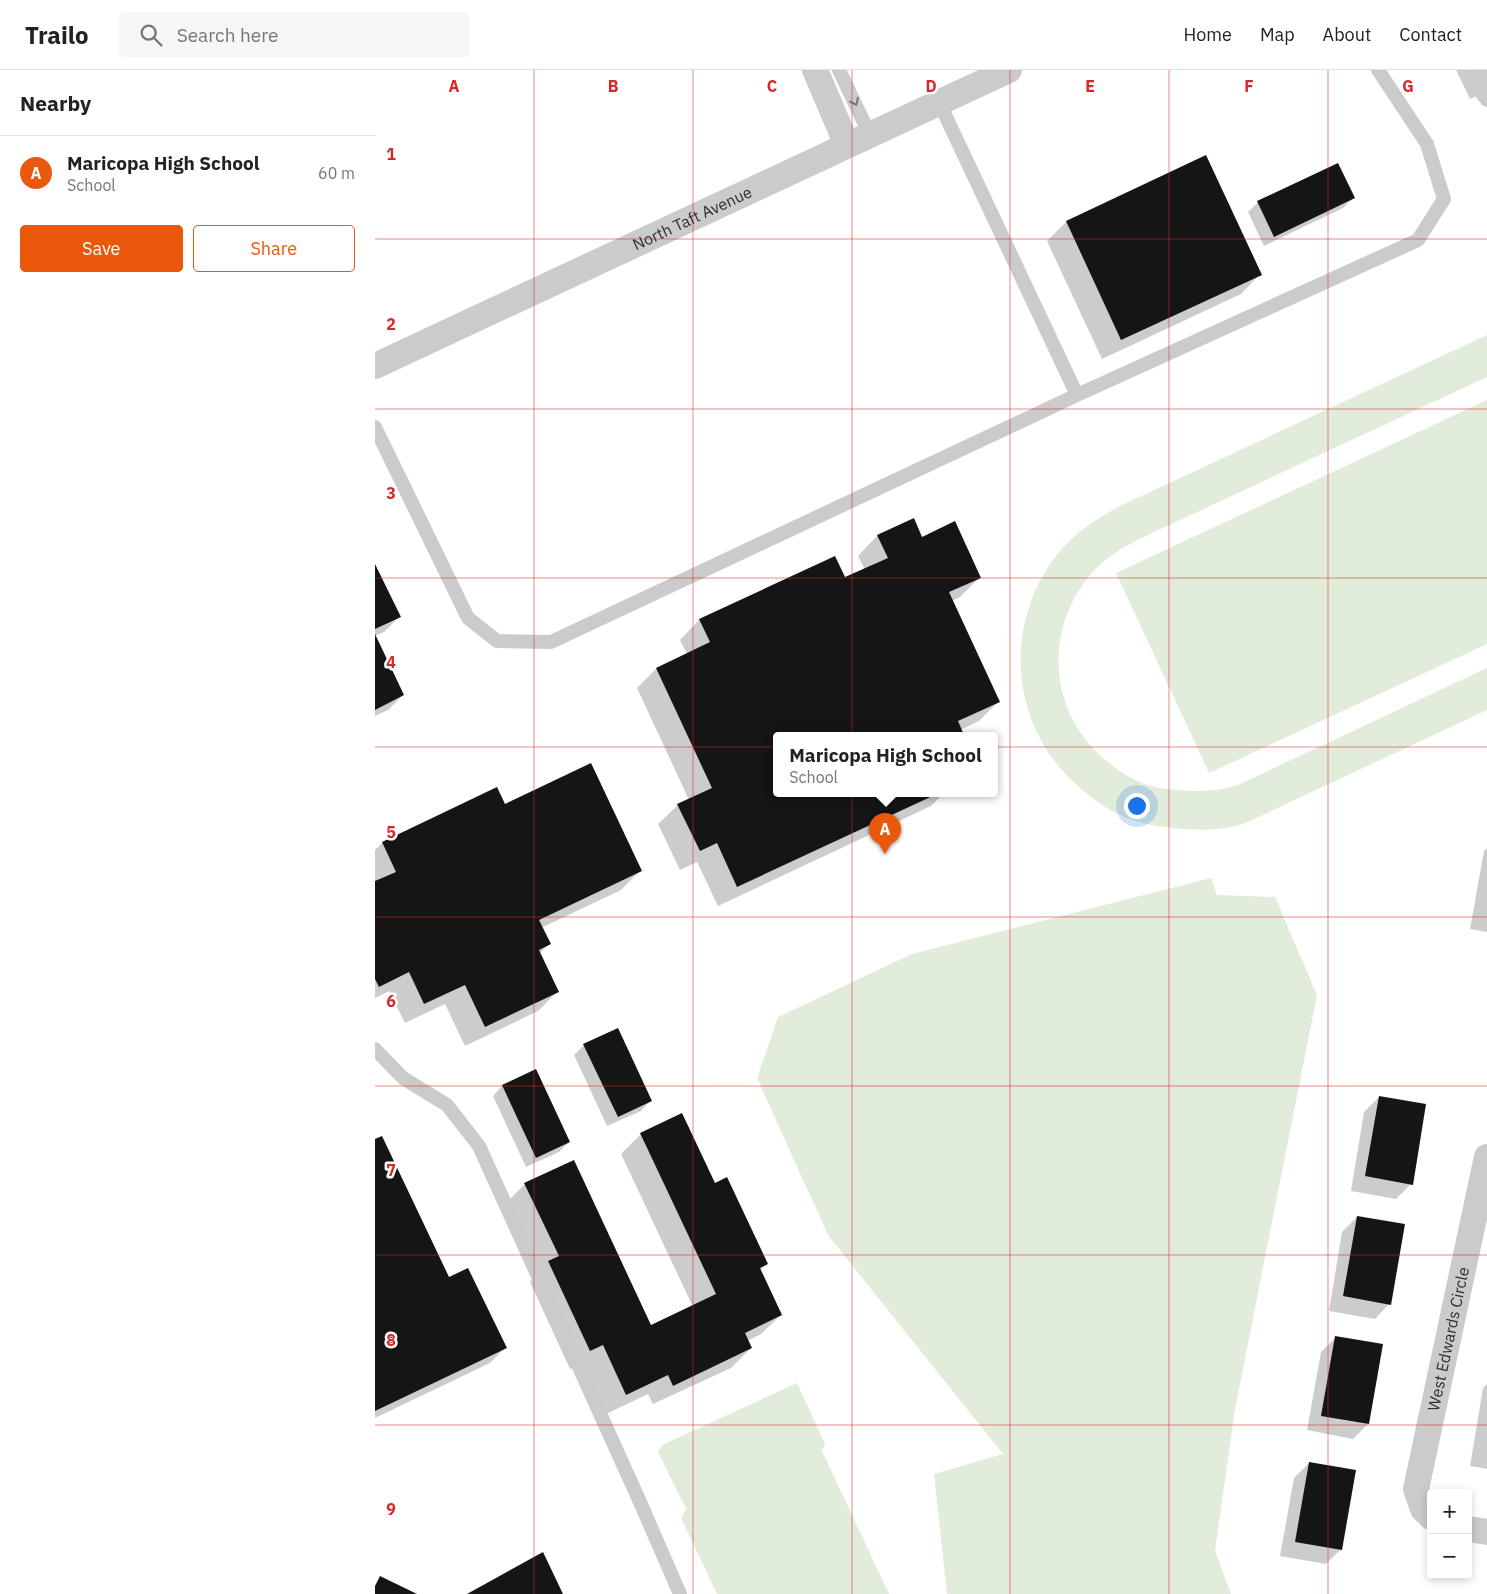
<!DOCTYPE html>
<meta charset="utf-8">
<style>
body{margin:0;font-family:"IBM Plex Sans",sans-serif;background:#f6f6f6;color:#222}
.controls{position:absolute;right:15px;bottom:15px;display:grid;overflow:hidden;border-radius:5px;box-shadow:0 2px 8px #0003}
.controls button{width:45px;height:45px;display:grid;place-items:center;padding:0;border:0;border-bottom:1px solid #e0e0e0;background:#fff;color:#222;font:25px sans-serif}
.you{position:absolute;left:761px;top:735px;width:18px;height:18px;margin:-12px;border:4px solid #fff;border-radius:50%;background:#1a73e8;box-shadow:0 0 0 8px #1a73e833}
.badge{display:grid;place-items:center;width:32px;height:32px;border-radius:50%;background:#ea580c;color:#fff;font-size:16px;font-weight:700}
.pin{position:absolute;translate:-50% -41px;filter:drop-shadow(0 1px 2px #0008)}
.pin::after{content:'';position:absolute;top:26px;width:18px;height:15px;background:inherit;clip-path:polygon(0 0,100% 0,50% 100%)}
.popup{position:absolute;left:398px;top:662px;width:225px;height:65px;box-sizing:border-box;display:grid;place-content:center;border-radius:5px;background:#fff;filter:drop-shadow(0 1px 4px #0005);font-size:16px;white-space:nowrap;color:#767676}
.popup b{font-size:19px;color:#222}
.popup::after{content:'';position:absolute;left:50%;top:100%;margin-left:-10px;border:10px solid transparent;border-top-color:#fff}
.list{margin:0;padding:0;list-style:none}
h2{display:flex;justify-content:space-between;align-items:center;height:65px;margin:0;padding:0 20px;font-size:21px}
h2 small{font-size:16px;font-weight:400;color:#767676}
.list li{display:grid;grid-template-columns:32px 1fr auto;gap:15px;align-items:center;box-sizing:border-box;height:75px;padding:0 20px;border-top:1px solid #e0e0e0}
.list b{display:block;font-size:19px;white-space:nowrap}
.list p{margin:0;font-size:16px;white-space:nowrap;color:#767676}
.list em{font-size:16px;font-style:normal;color:#767676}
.actions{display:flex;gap:10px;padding:15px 20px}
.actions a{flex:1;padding:11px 0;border:1px solid #ea580c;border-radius:5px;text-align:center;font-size:18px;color:#ea580c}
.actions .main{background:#ea580c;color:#fff}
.icon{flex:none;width:28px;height:28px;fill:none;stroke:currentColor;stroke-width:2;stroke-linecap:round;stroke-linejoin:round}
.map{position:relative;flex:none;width:1112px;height:1524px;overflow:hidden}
header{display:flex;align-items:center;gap:30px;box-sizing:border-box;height:70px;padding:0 25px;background:#fff;border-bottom:1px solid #e0e0e0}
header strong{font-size:24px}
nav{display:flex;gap:28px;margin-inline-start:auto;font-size:18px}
.search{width:350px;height:45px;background:#f6f6f6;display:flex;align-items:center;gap:12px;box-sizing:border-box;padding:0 18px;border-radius:5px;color:#767676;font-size:19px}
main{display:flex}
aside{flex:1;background:#fff}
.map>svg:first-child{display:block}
</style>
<header>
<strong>Trailo</strong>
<div class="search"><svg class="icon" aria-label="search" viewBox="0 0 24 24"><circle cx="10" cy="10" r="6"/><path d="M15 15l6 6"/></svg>Search here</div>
<nav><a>Home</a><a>Map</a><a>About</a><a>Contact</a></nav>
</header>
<main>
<aside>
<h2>Nearby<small></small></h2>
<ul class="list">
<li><span class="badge">A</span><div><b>Maricopa High School</b><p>School</p></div><em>60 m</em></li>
</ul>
<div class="actions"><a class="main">Save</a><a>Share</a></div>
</aside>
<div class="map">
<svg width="1112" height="1524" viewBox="0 0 1112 1524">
<rect width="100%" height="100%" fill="#fff"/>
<path fill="#e1ecda" d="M1112,265V307L762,470C744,480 727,490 714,506C669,562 674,641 728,688C753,709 770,718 803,720C824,722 843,721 863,715L1112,598V640L877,750C870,753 863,756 855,757C837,761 817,760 799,758C758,755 734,743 704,717C634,657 626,552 685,481C701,462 723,448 745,436Z
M1112,330V574L834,703L741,503Z
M836,808L842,825L900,827L942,925L860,1339L840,1481L856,1524H572L559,1404L628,1384L453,1165L382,1008L403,947L537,884Z
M422,1313L450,1374L447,1381L514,1524H342L306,1448L311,1439L283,1382L287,1375Z"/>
<path fill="#0003" d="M1081,0H1112V21L1095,29Z
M831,87L885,204L866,224L727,289L672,171L691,152Z
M978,128L968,138L889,176L873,142L883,132Z
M538,450L547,468L605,507L585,527L577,531L624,631L604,651L585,660L588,665H401V723H569L556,736L343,836L322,792L305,800L283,754L303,735L314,730L262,618L281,599L312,584L305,570L324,550L459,487L470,509L490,500L483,486L502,466Z
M0,497L24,547L9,562L0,566Z
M0,566L28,625L13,640L0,646Z
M121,719L129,735L265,801L246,820L166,858L174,874L164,884L182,922L163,941L90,976L70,934L30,953L14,921L0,928V780L7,773Z
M1112,778V862L1095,859L1109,781Z
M209,975L275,1031L266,1041L232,1056L199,985Z
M161,1001L194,1072L184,1082L151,1097L118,1026L127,1016Z
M1004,1027L1036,1114L1021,1129L976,1121L989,1042Z
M266,1064L339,1115L392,1194L385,1200L406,1245L386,1264L372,1271L376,1278L356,1298L278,1334L273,1324L231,1344L208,1294L195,1299L155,1212L163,1203L130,1134L150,1114L276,1256L318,1237L246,1084Z
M0,1071L73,1209L130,1278L115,1293L0,1348Z
M982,1147L1014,1234L1000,1249L954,1241L967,1162Z
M961,1267L993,1354L978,1369L932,1360L946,1282Z
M1112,1314V1399L1095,1396L1108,1318Z
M934,1393L966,1479L951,1494L905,1486L919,1408Z"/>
<path fill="#151515" d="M831,85L887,205L746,270L691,151Z
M963,93L980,128L899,167L882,131Z
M539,448L547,467L580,451L606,508L574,522L625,632L583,651L589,665H401V723H564L362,817L342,773L325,781L302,734L337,718L281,598L335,572L324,549L460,486L470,507L513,488L502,465Z
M0,494L26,547L0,559Z
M0,564L29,625L0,640Z
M216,693L267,801L164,850L176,874L164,880L184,922L110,957L90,915L49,934L34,902L4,917L0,909V811L21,802L7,772L122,717L130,734Z
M243,958L277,1031L243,1047L208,974Z
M161,999L195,1072L161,1088L127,1015Z
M1004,1026L1051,1034L1038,1115L990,1106Z
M307,1043L340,1113L352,1107L393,1194L385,1198L407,1245L370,1263L377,1278L298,1316L293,1305L251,1325L228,1275L215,1281L173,1191L184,1186L149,1113L199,1090L276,1255L341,1224L265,1063Z
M7,1066L74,1207L93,1198L132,1278L0,1341V1069Z
M982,1146L1030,1154L1016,1235L968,1226Z
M960,1266L1008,1274L994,1354L946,1346Z
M934,1392L981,1400L967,1480L920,1472Z
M168,1482L188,1524H92Z
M5,1506L42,1524H0V1516Z"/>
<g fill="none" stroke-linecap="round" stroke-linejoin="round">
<path stroke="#cbcbcb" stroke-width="14" d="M464,0L495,65
M1089,0L1112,30
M564,32L702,325
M0,357L93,548L122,571L176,572L702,325L1043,170L1069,129L1052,74L1003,0
M0,979L28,1008L72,1035L104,1076L265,1432L305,1524"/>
<g stroke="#cbcbcb" stroke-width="26">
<path d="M440,0L472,75"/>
<path id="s1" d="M0,296L634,0"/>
<path id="s2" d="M1056,1447L1048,1439L1041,1419L1112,1087"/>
<path d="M1093,1459L1112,1462"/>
</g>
</g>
<defs><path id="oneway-chevron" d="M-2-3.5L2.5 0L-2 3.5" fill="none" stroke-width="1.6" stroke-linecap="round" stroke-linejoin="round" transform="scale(1.25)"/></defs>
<use stroke="#757575" href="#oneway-chevron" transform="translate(480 32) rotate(64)"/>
<path fill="none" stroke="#d62828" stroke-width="1" stroke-opacity="0.55" d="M159,0V1524M318,0V1524M477,0V1524M635,0V1524M794,0V1524M953,0V1524M0,169H1112M0,339H1112M0,508H1112M0,677H1112M0,847H1112M0,1016H1112M0,1185H1112M0,1355H1112"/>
<g text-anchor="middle" stroke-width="5" stroke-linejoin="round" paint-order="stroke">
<g font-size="16" fill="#2e2e2e" stroke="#fff">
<text dy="6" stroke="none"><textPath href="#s1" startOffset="350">North Taft Avenue</textPath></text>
<text dy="6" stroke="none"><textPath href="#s2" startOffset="186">West Edwards Circle</textPath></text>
</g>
</g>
<g font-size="16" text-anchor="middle" font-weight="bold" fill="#d62828" stroke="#fff" stroke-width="5" stroke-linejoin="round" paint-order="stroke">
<text x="79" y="22">A</text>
<text x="238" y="22">B</text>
<text x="397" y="22">C</text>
<text x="556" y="22">D</text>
<text x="715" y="22">E</text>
<text x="874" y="22">F</text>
<text x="1033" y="22">G</text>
<text x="16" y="90">1</text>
<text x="16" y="260">2</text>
<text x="16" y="429">3</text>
<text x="16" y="598">4</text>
<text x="16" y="768">5</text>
<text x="16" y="937">6</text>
<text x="16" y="1106">7</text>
<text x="16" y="1276">8</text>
<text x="16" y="1445">9</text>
</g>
</svg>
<div class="controls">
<button>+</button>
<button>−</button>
</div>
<div class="you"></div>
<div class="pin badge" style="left:510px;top:784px">A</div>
<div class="popup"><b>Maricopa High School</b>School</div>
</div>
</main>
